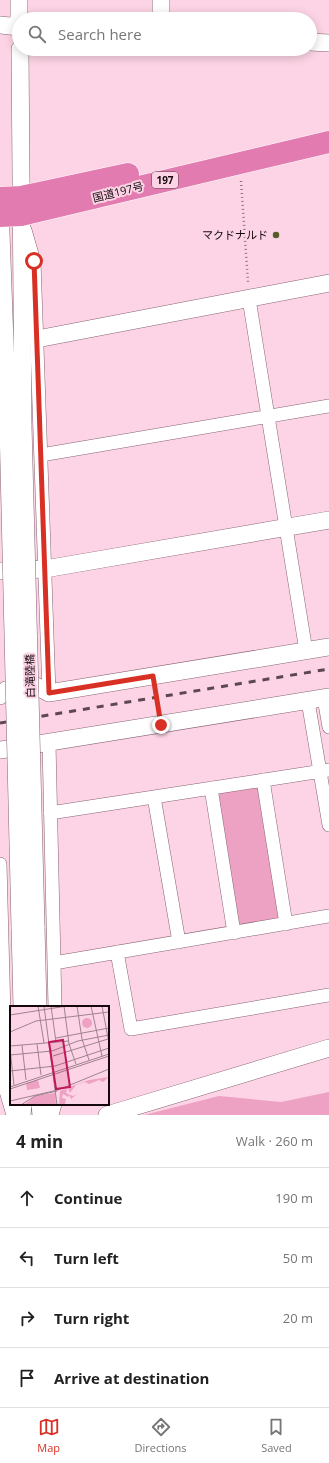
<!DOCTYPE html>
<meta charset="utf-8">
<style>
body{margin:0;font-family:"Open Sans","Noto Sans JP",sans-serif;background:#f6f6f6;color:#222}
.stop{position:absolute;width:12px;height:12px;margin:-9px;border:3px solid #d93025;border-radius:50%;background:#fff}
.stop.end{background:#d93025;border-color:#fff;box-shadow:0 1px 4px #0008}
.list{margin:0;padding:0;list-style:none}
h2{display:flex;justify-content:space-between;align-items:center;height:52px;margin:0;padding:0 16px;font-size:17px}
h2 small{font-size:13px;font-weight:400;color:#767676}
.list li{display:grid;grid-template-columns:26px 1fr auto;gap:12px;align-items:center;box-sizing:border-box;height:60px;padding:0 16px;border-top:1px solid #e0e0e0}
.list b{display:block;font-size:15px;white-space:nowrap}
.list em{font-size:13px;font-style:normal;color:#767676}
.icon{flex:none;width:22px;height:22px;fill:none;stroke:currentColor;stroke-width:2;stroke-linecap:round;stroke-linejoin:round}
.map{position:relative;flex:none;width:329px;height:1115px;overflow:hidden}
.search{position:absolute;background:#fff;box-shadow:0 2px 10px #0003;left:12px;right:12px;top:12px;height:44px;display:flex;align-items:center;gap:10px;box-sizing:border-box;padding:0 14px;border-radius:22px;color:#767676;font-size:15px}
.sheet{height:292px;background:#fff}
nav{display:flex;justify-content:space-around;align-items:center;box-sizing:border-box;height:56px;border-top:1px solid #e0e0e0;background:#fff;font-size:11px;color:#767676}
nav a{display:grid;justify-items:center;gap:2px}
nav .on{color:#d93025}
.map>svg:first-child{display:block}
</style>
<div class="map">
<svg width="329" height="1115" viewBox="0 0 329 1115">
<rect width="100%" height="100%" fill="#fdd4e5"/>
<path fill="#eda2c3" d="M255,785L260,789L281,913L277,921L245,926L237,922L216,797L220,791Z
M329,1092V1115H144L219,1096L281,1102Z"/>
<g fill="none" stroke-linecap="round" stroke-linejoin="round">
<g stroke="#876473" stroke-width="14">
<path id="minor" d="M25,230L34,261L49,693
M249,299L306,651
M41,455L329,406
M324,698L329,727
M308,701L329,825
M49,743L55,1007
M263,780L286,924
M211,788L234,933
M154,797L179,942
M50,813L329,770
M0,864L6,1091L13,1115
M117,952L131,1029L329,995
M54,963L329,916
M52,1115L55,1104"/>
</g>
<g stroke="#876473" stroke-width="18">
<path id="tertiary" d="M19,0V19
M161,0V19
M0,25L19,27
M310,42L329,43
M20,49L23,425
M0,205L8,425
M37,339L329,283
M0,571L45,569L329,520
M0,696L6,690L36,686L49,693L329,647
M0,750L329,697
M36,926L38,1007
M20,927L22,1007
M40,1104L41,1115
M22,1115L23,1104
M107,1115L329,1048"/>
</g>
<g stroke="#fff" stroke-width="23">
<path id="trunk" d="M0,198L21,197L128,174
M0,216L21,215L329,142"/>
</g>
<path stroke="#907580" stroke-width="2.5" stroke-dasharray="1 3" stroke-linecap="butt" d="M241,181L248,282
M156,692L158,709"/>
<use href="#minor" stroke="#fff" stroke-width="13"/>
<use href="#tertiary" stroke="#fff" stroke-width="17"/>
<use href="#trunk" stroke="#e27cb0" stroke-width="22"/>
<path stroke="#5d4850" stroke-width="3" stroke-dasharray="7 7" stroke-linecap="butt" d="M0,723L329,669"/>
<g stroke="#876473" stroke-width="18" stroke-linecap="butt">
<path id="tertiary-bridge" d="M8,425L20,927
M23,425L36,926"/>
</g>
<use href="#tertiary-bridge" stroke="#fff" stroke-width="17"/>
</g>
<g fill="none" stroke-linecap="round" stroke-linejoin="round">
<path stroke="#d93025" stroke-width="5" d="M34,261L49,693L153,676L161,725"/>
</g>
<circle fill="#565b29" stroke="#fdd4e5" stroke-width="1.5" cx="276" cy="235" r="4"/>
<g text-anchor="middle" stroke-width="4" stroke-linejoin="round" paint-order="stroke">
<rect fill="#fdd4e5" stroke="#5a454e" stroke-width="1" x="152" y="172" width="26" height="16" rx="3"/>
<g font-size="10" font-weight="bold" fill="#14080d">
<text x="165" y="184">197</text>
</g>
<g font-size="11" fill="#14080d" stroke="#fdd4e5">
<text transform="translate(118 192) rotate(-14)" y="4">国道197号</text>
<text transform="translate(30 676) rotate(-91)" y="4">白滝陸橋</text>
</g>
<g font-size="11" fill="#14080d" stroke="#fdd4e5" text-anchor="end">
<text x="268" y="239">マクドナルド</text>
</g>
</g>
<g transform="translate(10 1006)">
<rect width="99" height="99" fill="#fdd4e5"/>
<path d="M72 17a5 5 0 1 1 10 0a5 5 0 1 1-10 0ZM99,71L93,76L89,74L79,78L75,76L66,79L60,87L58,82L51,84L79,74ZM28,74L30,82L17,84L16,77ZM57,83L56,87L63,90L67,88L61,93L59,89L58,91L53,88L52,92L56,93L55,98L58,99H49L50,85ZM45,87L46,99H14L25,90Z" fill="#eda2c3"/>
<path fill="none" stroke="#a0828f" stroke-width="1" d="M28,0L34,37M34,0L47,99M41,0L46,36M54,0L59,38L66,58M67,0L72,33L79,54M81,0L92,50M92,0L99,37M0,9L57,0M0,26L26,15L99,6M46,32L99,22M27,38L31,69M12,39L16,74M0,40L59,35M0,43L4,79M0,49L42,45L68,35L99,29M43,50L98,33M0,65L45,60L99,42M0,81L99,48M0,83L99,50M0,95L48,84L99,63M11,99L25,90L47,85"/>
<path fill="#c2185b" fill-opacity="0.15" stroke="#c2185b" stroke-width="2" d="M53,34L60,81L46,83L39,36Z"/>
<rect width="99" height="99" fill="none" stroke="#14080d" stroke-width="2"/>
</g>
</svg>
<div class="stop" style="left:34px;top:261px"></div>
<div class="stop end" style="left:161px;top:725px"></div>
<div class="search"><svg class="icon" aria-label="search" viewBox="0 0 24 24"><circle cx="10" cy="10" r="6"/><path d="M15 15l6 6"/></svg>Search here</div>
</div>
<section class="sheet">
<h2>4 min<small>Walk · 260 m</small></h2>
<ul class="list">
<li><svg class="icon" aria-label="ahead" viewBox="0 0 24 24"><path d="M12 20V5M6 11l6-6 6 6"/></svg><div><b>Continue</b></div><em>190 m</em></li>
<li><svg class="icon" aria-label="left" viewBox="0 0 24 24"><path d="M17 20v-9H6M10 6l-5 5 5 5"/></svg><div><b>Turn left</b></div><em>50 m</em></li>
<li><svg class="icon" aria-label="right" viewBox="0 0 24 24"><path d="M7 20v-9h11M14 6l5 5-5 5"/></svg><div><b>Turn right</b></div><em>20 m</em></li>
<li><svg class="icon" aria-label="arrive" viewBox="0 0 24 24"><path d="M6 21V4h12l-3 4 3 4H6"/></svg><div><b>Arrive at destination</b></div></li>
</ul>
</section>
<nav>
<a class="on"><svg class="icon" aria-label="map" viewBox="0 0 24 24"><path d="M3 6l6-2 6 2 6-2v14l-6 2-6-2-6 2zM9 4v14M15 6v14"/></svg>Map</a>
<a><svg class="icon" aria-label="directions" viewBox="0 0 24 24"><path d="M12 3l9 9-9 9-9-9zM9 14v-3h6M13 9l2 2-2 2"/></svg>Directions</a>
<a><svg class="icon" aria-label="saved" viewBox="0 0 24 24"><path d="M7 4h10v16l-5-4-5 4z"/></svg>Saved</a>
</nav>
